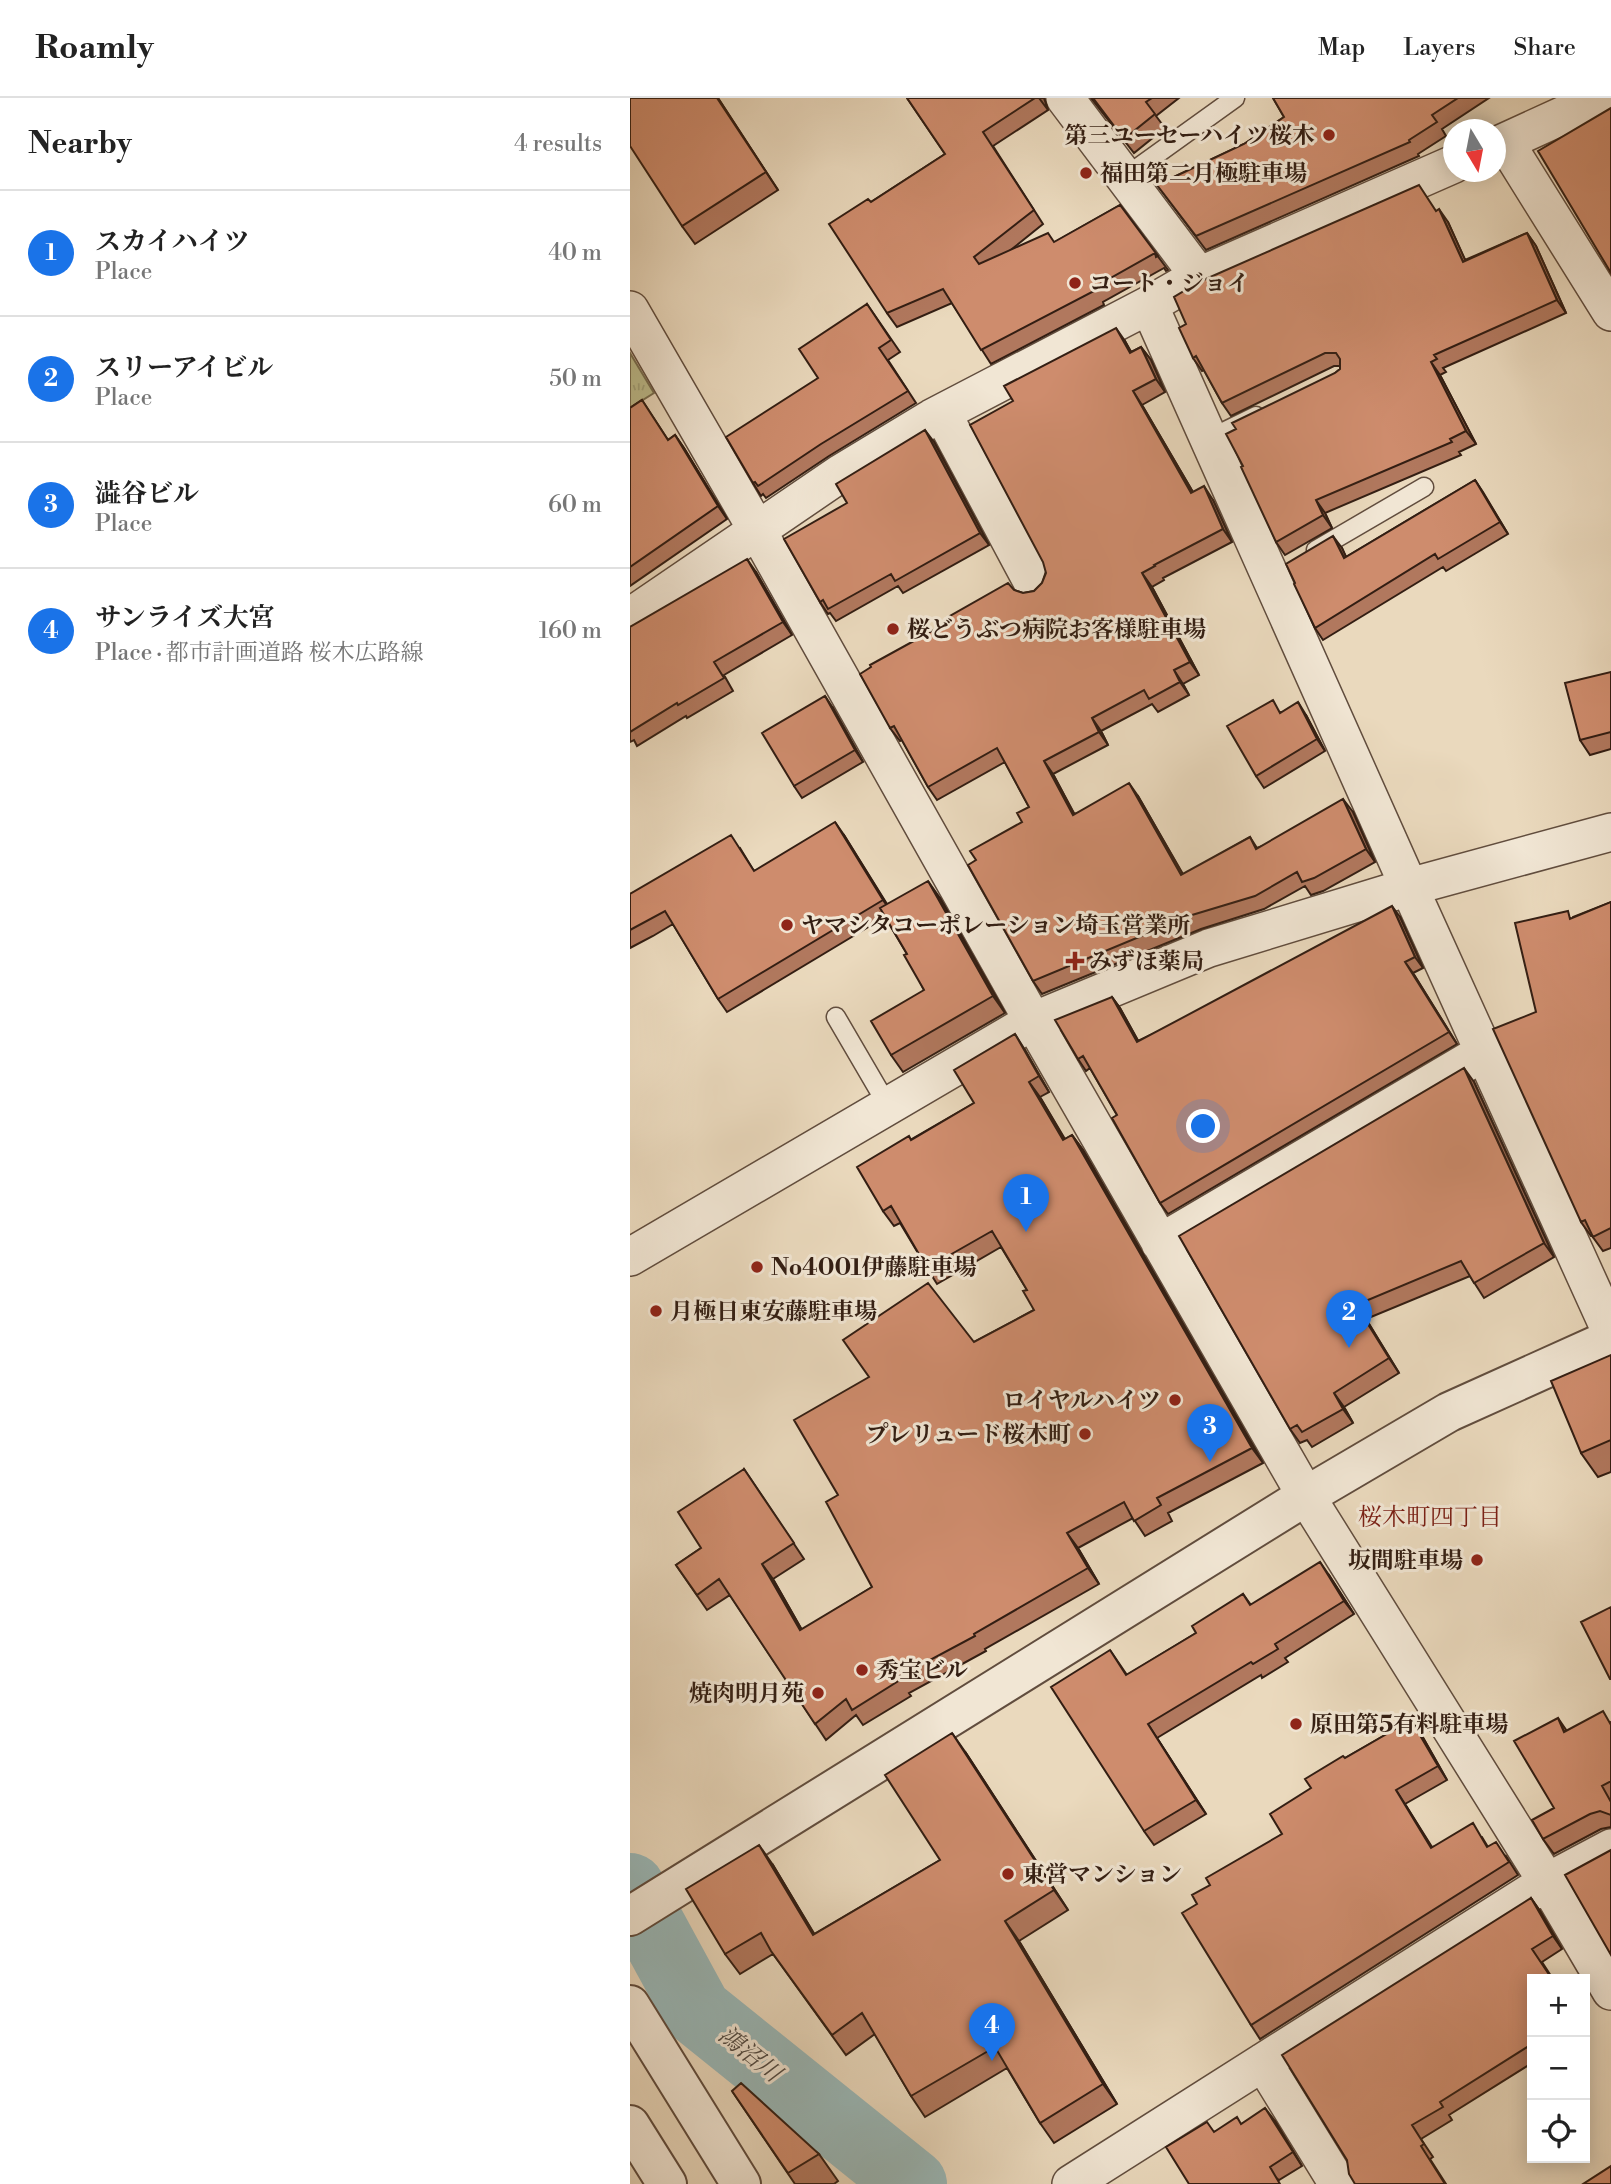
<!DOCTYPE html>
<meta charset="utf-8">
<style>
body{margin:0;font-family:"Libre Bodoni","Noto Serif JP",serif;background:#f6f6f6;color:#222}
.controls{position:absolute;right:21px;bottom:21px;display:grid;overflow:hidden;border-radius:0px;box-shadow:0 4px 18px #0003}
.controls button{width:63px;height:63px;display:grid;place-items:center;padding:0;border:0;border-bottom:2px solid #e0e0e0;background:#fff;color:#222;font:35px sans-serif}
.compass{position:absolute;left:813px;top:21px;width:63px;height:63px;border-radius:50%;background:#fff;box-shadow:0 4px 18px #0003;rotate:170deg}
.you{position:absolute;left:574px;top:1029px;width:24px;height:24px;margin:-18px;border:5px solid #fff;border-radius:50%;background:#1a73e8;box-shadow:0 0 0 10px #1a73e833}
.badge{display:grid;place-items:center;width:46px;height:46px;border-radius:50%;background:#1a73e8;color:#fff;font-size:23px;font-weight:700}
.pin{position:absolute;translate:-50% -58px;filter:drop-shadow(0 2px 4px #0008)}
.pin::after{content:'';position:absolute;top:37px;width:24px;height:21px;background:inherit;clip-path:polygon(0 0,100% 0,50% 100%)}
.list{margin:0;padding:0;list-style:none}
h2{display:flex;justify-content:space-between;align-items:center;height:91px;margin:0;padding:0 28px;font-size:30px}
h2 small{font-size:23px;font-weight:400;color:#767676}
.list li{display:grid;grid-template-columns:46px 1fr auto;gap:21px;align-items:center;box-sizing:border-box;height:126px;padding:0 28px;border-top:2px solid #e0e0e0}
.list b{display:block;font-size:26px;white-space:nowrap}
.list p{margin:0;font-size:23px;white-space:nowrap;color:#767676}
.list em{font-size:23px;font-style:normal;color:#767676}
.icon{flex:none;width:38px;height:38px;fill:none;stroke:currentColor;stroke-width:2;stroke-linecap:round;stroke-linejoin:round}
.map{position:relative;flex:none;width:981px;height:2086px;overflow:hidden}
header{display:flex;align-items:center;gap:42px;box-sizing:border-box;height:98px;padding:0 35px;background:#fff;border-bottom:2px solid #e0e0e0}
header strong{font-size:33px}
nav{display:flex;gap:38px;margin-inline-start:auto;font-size:24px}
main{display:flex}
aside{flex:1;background:#fff}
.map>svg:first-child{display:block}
</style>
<header>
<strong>Roamly</strong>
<nav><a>Map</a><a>Layers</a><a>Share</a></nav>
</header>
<main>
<aside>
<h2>Nearby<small>4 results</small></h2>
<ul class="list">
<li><span class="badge">1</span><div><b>スカイハイツ</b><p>Place</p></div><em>40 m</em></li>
<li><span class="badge">2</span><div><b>スリーアイビル</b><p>Place</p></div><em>50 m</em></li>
<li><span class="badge">3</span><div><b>澁谷ビル</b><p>Place</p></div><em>60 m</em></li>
<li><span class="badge">4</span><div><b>サンライズ大宮</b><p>Place · 都市計画道路 桜木広路線</p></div><em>160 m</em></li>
</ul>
</aside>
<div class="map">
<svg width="981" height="2086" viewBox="0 0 981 2086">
<defs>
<pattern id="grass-tufts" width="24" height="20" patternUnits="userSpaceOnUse" patternTransform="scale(1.75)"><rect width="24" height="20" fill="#bdbd8d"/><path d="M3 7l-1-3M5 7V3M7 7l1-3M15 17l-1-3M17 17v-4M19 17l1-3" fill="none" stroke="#a3a279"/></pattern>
</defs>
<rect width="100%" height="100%" fill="#ead9bd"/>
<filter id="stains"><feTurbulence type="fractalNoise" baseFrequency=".00286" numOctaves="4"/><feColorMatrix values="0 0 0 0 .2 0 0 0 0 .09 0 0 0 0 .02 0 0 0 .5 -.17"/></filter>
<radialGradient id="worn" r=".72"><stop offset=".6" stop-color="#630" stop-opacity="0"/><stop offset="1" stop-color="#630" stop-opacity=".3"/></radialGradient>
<path fill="url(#grass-tufts)" stroke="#786e50" stroke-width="2" d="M0,255L24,295L0,310Z"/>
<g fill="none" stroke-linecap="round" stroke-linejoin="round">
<path stroke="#9ab9b9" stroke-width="70" d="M0,1790L67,1913L282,2086"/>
<g stroke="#614d3e" stroke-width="21">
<path id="service" d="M495,79L605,0
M579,341L626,318
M686,452L794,389
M206,919L258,1008"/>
</g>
<g stroke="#614d3e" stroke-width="40">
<path id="minor" d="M435,0L569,178
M875,44L981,214
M866,48L971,0
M519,207L779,789L981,1234
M0,212L127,432L403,923L676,1398L917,1784L981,1893
M312,315L404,487
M0,519L211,375L302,320L519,207L569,178L824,66
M530,1145L854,954
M0,1159L403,923L579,850L779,789L981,734
M633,1964L708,2086
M441,2086L917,1784L981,1750"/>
</g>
<g stroke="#614d3e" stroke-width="42">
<path id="tertiary" d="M0,1818L676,1398L819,1314L981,1241
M0,1907L111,2086
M0,2027L37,2086"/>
</g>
<use href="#service" stroke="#f1e6d4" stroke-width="18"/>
<use href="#minor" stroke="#f1e6d4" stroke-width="37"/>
<use href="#tertiary" stroke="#f1e6d4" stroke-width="38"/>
</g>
<path fill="#b1785e" stroke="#331e13" stroke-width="2" d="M88,0L148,92L65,146L52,128Z
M277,0H414L418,12L363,48L413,126L382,151L425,144L490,107L538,172L536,173L534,170L473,204L474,207L361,266L322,205L267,229L257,215L241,104L315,56Z
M461,0H549L526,18L535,30L504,55Z
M643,0H859L812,31L816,38L788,56L789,58L576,152L527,87L614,46L654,19Z
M806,113L818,124L835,162L897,135L906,148L936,215L813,270L816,274L810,277L846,346L829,354L831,357L695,415L702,430L655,457L646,444L705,275L710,271V268H704L601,318L592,305L574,272L572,273L563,260Z
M237,206L270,254L258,262L286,305L199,358L136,400L133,396L131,398L123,385L188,280Z
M495,243L501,254L511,249L521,262L535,294L512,307L563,394L583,402L602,444L533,480L534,482L522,489L569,577L553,586L559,597L528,614L522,606L471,633L478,647L423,676L444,716L508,698L553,777L620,739L627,750L723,714L745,764L693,793L681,797L675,788L634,811L571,831L412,896L403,883L346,762L392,724L399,709L375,664L307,702L298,689L272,642L270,643L260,630L384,492L393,495L404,493L412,485Z
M12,302L38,342L45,337L54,350L97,421L0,488V310Z
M304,344L359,447L273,495L268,488L206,523L200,515L198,516L190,504L217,405Z
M845,382L878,436L816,473L813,469L693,542L685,530L665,485L712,450L716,459Z
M126,474L162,537L94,577L103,593L57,620L56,618L7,648L4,642L0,644V529Z
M981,574V651L960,657L950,642Z
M203,610L233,664L172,700L164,688Z
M651,614L676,617L695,653L634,690L626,678Z
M214,737L257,806L310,800L375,915L273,974L261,957L294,892L277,856L255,819L97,914L88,901L43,826L23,838L0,850V796L110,750L124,773Z
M981,804V1150L973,1153L962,1138H961L951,1124L906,914L943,819Z
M770,819L793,870L783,875L827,946L538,1116L530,1105L487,1017L460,970L456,973L448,961L482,899L490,910L508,943Z
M395,952L419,994L410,999L435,1041L442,1037L453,1052L633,1365L538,1415L542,1423L515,1438L503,1420L448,1450L469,1486L355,1551L356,1553L279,1595L281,1598L233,1627L226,1617L196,1642L100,1497L77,1512L46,1467L71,1450L114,1371L174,1461L143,1481L172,1532L242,1489L208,1397L344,1244L404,1212L397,1192L371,1149L307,1186L297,1170L270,1125L264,1128L253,1113L282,1041L344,1005Z
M844,984L924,1159L854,1200L840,1178L736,1221L769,1275L714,1309L723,1325L682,1349L677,1342L670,1345L660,1331Z
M981,1257V1374L968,1379L951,1355Z
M699,1477L724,1516L655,1560L658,1564L632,1580L631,1577L527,1640L576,1716L524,1747L514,1733L480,1552L497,1577L566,1535L613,1496L621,1507Z
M781,1622L791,1636L817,1682L775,1706L802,1749L852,1739L858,1749L876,1758L888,1777L630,1941L621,1927L567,1806L580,1787L652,1736L681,1690L715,1660Z
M981,1624V1729L971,1731L924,1756L913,1741L924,1710L937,1633Z
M336,1655L438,1812L389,1843L487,2006L424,2045L410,2025L377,1970L295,2019L281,1998L245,1936L216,1957L143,1856L110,1876L95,1856L143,1767L184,1836L310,1762Z
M901,1800L910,1813L932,1851L912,1864L923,1881H902V1965L819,2017L822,2022L791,2041L803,2059L800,2061L816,2086H725Z
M102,1993L189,2056L208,2083L204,2086H165Z
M645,2023L672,2068L649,2082L584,2034L611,2026Z"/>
<path fill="#90624c" stroke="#331e13" stroke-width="2" d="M87,0H88L148,92L136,74Z
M409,0H414L418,12Z
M809,111L818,124L842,177L833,164Z
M897,135L906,148L936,215L927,202Z
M486,230L495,243L509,268L500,255Z
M511,249L521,262L535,294L526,281Z
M801,264L810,277L846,346L836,333Z
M503,293L512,307L571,408L561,395Z
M295,332L304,344L359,447L350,435Z
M45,337L54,350L97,421L88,408Z
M845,382L853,394L878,436L870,424Z
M574,388L583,402L602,444L593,431Z
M686,402L695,415L702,430L693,417Z
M703,438L712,450L722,472L714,460Z
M117,461L126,474L162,537L153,524Z
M512,475L522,489L569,577L560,564Z
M544,572L553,586L559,597L550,584Z
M195,598L203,610L233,664L225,652Z
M668,604L676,617L695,653L687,641Z
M462,620L471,633L478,647L469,634Z
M414,663L423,676L452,730L443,717Z
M499,685L508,698L561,790L551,777Z
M713,701L723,714L745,764L736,751Z
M205,724L214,737L262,815L253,802Z
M298,783L310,800L375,915L363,898Z
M762,808L770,819L793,870L785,859Z
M775,864L783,875L827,946L819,934Z
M482,899L490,910L515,955L507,944Z
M385,936L395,952L419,994L409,978Z
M834,970L844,984L924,1159L914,1145Z
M399,984L410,999L444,1058L433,1042Z
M442,1037L453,1052L633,1365L622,1350Z
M726,1207L736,1221L769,1275L759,1260Z
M704,1295L714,1309L723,1325L713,1311Z
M437,1435L448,1450L469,1486L458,1470Z
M690,1464L699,1477L724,1516L714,1503Z
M132,1466L143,1481L181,1548L170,1532Z
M928,1620L939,1636L934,1634Z
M781,1622L791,1636L817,1682L808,1668Z
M518,1626L527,1640L576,1716L566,1702Z
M322,1635L336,1655L438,1812L424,1792Z
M766,1692L775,1706L810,1763L801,1750Z
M129,1747L143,1767L197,1857L183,1837Z
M901,1800L910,1813L932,1851L923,1838Z
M375,1823L389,1843L487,2006L473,1986Z
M635,2010L645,2023L672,2068L663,2054Z"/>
<path fill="#ce8c6d" stroke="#331e13" stroke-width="2" d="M0,0H87L136,74L52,128L0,48Z
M277,0H405L353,34L404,112L344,159L349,166L418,135L424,144L490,107L528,158L526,159L525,155L463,190L464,193L351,252L313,191L257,215L199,126L238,101L241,104L315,56Z
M463,0H522L516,4L525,16L494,41Z
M643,0H828L802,17L807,24L779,42L780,44L566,138L527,87L614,46L654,19Z
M981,10V175L908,53Z
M789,87L806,113L809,111L833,164L897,135L927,202L804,257L807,261L801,264L836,333L820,341L822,344L686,402L693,417L646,444L611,369L613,368L596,336L606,331L602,325L705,275L710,271V261L706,255H695L592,305L566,258L563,260L549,230L556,226L544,199L569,184Z
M237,206L261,242L249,250L278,293L191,346L128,388L125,384L123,385L96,339L188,280L169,251Z
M486,230L500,255L511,249L526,281L503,293L561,395L574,388L593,431L524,467L525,468L512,475L560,564L544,572L550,584L519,601L514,592L462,620L469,634L414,663L443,717L499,685L551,777L620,739L626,751L713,701L736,751L684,780L672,784L667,774L625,798L562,817L403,883L338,767L346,762L340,753L392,724L387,715L399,709L367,650L298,689L264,628L260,630L230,576L241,569L240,567L322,522L320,518L378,485L384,492L393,495L404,493L412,485L416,475L413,464L340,327L383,303L374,288Z
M12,302L38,342L45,337L88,408L0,469V310Z
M295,332L350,435L265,483L261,476L198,511L193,502L190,504L154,441L217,405L206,386Z
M845,382L870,424L808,461L805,456L685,530L664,486L665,485L656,466L703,438L714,460Z
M117,461L153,524L84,564L94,580L48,607L47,605L0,634V529Z
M981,574V634L950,642L935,585Z
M195,598L225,652L164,688L132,635Z
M643,602L650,615L668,604L687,641L626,678L597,628Z
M205,724L253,802L88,901L35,813L0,832V796L101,737L124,773Z
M298,783L363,898L261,957L241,923L294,892L274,857L277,856L250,810Z
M981,804V1130L963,1139L955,1122L951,1124L863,931L906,914L885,825L938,813L940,821Z
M762,808L785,859L775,864L819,934L530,1105L482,1020L487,1017L453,958L448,961L425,922L482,899L507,944Z
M385,936L409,978L399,984L433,1042L442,1037L622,1350L527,1400L531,1407L504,1423L494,1404L437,1435L458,1470L344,1536L345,1538L268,1579L270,1582L222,1612L216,1601L185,1626L89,1481L67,1497L46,1467L71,1450L48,1414L114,1371L164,1445L132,1466L170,1532L242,1489L196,1404L208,1397L164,1322L239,1279L213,1242L298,1185L344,1244L404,1212L393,1193L397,1192L362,1133L297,1170L261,1108L253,1113L227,1069L279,1038L281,1042L344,1005L324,972Z
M834,970L914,1145L844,1185L831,1163L726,1207L759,1260L704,1295L713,1311L672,1334L667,1327L660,1331L549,1138Z
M981,1257V1342L951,1355L921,1283Z
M690,1464L714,1503L645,1546L648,1551L623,1566L621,1564L518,1626L566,1702L514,1733L421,1589L480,1552L496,1577L566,1535L562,1528L613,1496L620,1507Z
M981,1509V1581H980L951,1524Z
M973,1613L981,1627V1683L972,1688L981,1704V1717L970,1713L960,1716L913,1741L902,1722L924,1710L884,1643L928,1620L934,1634Z
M781,1622L808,1668L766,1692L801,1750L843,1725L857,1749L866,1744L879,1764L621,1927L552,1815L567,1806L562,1797L580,1787L576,1780L652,1736L640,1716L681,1690L675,1681L713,1658L715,1660Z
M322,1635L424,1792L375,1823L473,1986L410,2025L365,1949L281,1998L232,1915L202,1937L141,1853L131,1835L95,1856L56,1791L129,1747L183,1837L310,1762L255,1677Z
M981,1752V1857L935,1777Z
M901,1800L923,1838L902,1851L922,1881H902V1946L810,2004L813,2009L782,2027L794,2046L791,2048L815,2086H725L719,2076L717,2062L652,1957Z
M111,1985L189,2056L158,2075L102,1993Z
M635,2010L663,2054L640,2069L650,2086H559L536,2049L577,2024L584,2034L607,2019L611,2026Z
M981,2068V2086H953Z"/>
<g fill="#8f2418" stroke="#f1e6d4" stroke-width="2.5">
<circle cx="699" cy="37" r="7"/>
<circle cx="456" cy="75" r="7"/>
<circle cx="445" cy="185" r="7"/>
<circle cx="263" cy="531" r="7"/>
<circle cx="157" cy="827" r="7"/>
<path d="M441.5 852.5h7v7h7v7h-7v7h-7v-7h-7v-7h7z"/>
<circle cx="127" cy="1169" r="7"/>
<circle cx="26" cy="1213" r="7"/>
<circle cx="545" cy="1302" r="7"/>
<circle cx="455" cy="1336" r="7"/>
<circle cx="847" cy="1462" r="7"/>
<circle cx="232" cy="1572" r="7"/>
<circle cx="188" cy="1595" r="7"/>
<circle cx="666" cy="1626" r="7"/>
<circle cx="378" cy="1776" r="7"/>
</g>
<g text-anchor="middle" stroke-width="6" stroke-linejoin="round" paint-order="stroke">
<g font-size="23" font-weight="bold" fill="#331e13" stroke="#f1e6d4" text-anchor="start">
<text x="685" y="45" text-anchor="end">第三ユーセーハイツ桜木</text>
<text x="470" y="83">福田第二月極駐車場</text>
<text x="459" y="193">コート・ジョイ</text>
<text x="277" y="539">桜どうぶつ病院お客様駐車場</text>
<text x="171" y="835">ヤマシタコーポレーション埼玉営業所</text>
<text x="459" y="871">みずほ薬局</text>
<text x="141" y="1177">No4001伊藤駐車場</text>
<text x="40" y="1221">月極日東安藤駐車場</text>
<text x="531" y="1310" text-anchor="end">ロイヤルハイツ</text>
<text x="441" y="1344" text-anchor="end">プレリュード桜木町</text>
<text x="833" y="1470" text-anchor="end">坂間駐車場</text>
<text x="246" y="1580">秀宝ビル</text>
<text x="174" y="1603" text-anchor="end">焼肉明月苑</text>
<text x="680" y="1634">原田第5有料駐車場</text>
<text x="392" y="1784">東営マンション</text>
</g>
<g font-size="24" fill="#7a1f14" stroke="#f1e6d4">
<text x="800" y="1427">桜木町四丁目</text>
</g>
<g font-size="24" font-style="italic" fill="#524c45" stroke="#f1e6d4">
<text transform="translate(120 1956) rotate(39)" y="8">鴻沼川</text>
</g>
</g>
<rect width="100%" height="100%" filter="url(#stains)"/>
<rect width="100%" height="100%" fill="url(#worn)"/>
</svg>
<div class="controls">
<button>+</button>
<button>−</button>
<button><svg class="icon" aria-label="locate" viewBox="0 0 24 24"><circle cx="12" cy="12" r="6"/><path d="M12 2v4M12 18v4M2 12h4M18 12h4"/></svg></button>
</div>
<svg class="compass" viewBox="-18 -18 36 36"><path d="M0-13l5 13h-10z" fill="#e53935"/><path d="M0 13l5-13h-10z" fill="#767676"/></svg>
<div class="you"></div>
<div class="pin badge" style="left:396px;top:1134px">1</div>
<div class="pin badge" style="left:719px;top:1250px">2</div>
<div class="pin badge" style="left:580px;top:1364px">3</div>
<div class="pin badge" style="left:362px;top:1963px">4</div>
</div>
</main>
